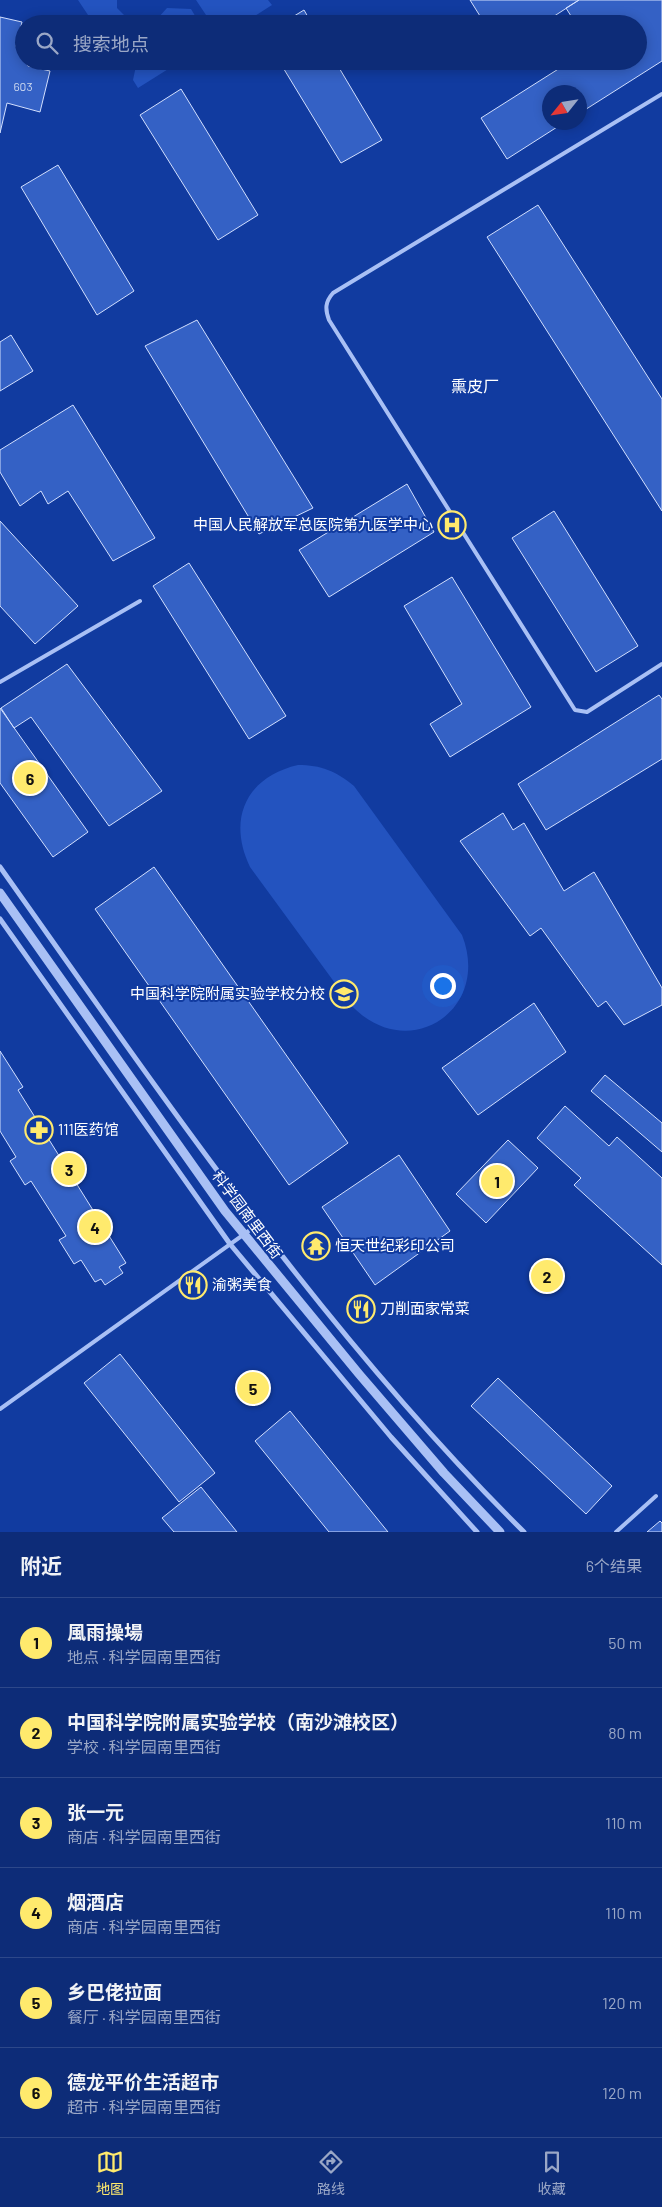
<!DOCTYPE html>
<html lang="zh">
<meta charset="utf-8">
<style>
body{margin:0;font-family:Barlow,"Noto Sans SC",sans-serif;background:#16347d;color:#f1f3f6}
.compass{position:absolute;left:542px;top:85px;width:45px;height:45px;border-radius:50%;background:#0d2c78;box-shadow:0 2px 12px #0003;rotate:240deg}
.you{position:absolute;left:442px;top:985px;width:18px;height:18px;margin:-12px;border:4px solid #fff;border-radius:50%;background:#1a73e8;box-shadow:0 0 0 8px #1a73e833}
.badge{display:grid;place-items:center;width:32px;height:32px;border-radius:50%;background:#ffea6d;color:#111;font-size:16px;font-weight:700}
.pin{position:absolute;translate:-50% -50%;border:2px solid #fff;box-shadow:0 1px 5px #0006}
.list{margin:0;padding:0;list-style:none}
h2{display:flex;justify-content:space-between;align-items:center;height:65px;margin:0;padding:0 20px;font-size:21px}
h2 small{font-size:16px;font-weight:400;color:#9aa7c6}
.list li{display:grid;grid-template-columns:32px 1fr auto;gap:15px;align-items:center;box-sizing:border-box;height:90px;padding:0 20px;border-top:1px solid #2d488a}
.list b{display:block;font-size:19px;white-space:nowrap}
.list p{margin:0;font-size:16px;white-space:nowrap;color:#9aa7c6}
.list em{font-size:16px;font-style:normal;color:#9aa7c6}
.icon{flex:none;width:28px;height:28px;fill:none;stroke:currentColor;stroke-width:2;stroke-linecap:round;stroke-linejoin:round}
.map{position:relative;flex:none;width:662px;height:1532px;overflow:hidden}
.search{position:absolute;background:#0d2c78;box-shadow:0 2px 12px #0003;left:15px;right:15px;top:15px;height:55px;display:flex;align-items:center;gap:12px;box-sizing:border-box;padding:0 18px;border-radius:28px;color:#9aa7c6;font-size:19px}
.sheet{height:605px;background:#0d2c78}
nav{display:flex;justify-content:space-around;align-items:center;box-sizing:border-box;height:70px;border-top:1px solid #2d488a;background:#0d2c78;font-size:14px;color:#9aa7c6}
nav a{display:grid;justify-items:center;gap:2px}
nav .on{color:#ffea6d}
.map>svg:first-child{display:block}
</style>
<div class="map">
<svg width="662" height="1532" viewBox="0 0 662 1532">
<rect width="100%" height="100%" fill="#113ba0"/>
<path fill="#2353bf" d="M78,0H117V8L133,24H94Z
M196,0H268L272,5L242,24H212Z
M167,8L191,9L200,24H147L157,19Z
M137,61H181L138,88L133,80Z
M298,765C321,765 336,771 354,786L462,935C492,1011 407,1065 351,1005L250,867C227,819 246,777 298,765Z"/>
<path fill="#3461c5" stroke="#d2dffe" d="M470,0H579L542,24H485Z
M579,0H662V61L580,113V92H550V122H565L507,159L481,118L571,61H638V24H576L566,8Z
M304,10L312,24H281Z
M0,17L22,22L16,46L28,66L50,71L40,112L7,103L0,133Z
M279,61H335L382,140L341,163Z
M181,89L258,215L218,240L140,115Z
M58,165L134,291L97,315L21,187Z
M538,205L662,399V511L487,237Z
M197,320L313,508L259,534L145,346Z
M11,335L33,371L0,391V342Z
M73,405L155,538L113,561L68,491L48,504L41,491L20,506L0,472V450Z
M407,484L434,532L329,597L299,550Z
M554,511L638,646L596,672L512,538Z
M0,521L78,606L35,644L0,606Z
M189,563L286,716L249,739L153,586Z
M452,577L531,707L450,757L430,724L462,704L404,606Z
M67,664L162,791L109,826L31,717L14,728L1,708Z
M659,695L662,699V759L546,830L518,784Z
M0,708L88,832L53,857L0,783Z
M503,813L513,830L524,823L564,891L594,872L662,988V1005L624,1025L606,1001L598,1007L541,928L530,936L460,841Z
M154,867L348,1143L289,1185L95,909Z
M534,1003L566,1052L478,1115L442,1068Z
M0,1051L23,1087L18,1090L126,1263L119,1267L123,1273L105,1285L101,1279L95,1282L81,1260L74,1264L59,1240L66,1236L31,1181L25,1185L10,1161L16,1157L0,1131Z
M605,1075L662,1123V1152L591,1091Z
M565,1106L609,1146L617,1137L662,1178V1265L574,1185L581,1178L537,1138Z
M508,1140L538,1168L486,1223L456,1194Z
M399,1155L450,1231L375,1285L322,1207Z
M120,1354L215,1473L179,1502L84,1383Z
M498,1378L612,1486L586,1514L471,1406Z
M290,1411L388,1532H329L255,1441Z
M201,1487L237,1532H174L162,1518Z
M660,1521L662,1523V1532H647Z"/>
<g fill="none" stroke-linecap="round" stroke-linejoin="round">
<path stroke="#a9c0f5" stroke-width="4" d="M662,94L333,293C325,302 325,309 329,320L575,710L587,712L662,664
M0,682L140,601
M0,1409L257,1225
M616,1532L656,1496"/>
<path stroke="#a9c0f5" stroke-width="5" d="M0,867C163,1097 323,1333 524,1532
M0,919L230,1244L391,1437L477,1532"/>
<path stroke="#a9c0f5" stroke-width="9" d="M0,893L225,1211L359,1374L444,1473L500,1532"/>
</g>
<defs>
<g id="hospital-ring" transform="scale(1.4375)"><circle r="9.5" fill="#113ba0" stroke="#ffea6d" stroke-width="1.5"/><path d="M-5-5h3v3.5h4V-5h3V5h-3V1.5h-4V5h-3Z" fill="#ffea6d"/></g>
<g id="school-ring" transform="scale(1.4375)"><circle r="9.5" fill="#113ba0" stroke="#ffea6d" stroke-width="1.5"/><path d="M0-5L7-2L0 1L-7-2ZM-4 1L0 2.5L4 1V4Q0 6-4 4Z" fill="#ffea6d"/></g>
<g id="pharmacy-ring" transform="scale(1.4375)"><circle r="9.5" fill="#113ba0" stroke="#ffea6d" stroke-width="1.5"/><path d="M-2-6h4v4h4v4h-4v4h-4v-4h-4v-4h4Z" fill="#ffea6d"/></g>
<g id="temple-ring" transform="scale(1.4375)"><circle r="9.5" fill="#113ba0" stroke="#ffea6d" stroke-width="1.5"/><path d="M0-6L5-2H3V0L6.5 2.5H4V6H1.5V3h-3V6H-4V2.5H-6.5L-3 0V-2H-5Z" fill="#ffea6d"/></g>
<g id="restaurant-ring" transform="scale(1.4375)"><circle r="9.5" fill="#113ba0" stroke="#ffea6d" stroke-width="1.5"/><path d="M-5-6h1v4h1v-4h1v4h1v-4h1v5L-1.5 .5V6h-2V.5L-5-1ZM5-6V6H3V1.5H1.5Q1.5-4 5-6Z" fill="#ffea6d"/></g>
</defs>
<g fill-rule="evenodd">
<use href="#hospital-ring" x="452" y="525"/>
<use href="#school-ring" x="344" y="994"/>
<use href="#pharmacy-ring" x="39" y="1130"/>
<use href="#temple-ring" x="316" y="1246"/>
<use href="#restaurant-ring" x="193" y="1285"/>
<use href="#restaurant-ring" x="361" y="1309"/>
</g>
<g text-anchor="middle" stroke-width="4" stroke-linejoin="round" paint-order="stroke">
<g font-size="12" fill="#ccd8f0">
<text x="23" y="91">603</text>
</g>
<g font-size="15" fill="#fff" stroke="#113ba0" text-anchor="start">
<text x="433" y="530" text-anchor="end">中国人民解放军总医院第九医学中心</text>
<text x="325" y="999" text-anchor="end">中国科学院附属实验学校分校</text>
<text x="58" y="1135">111医药馆</text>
<text x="335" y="1251">恒天世纪彩印公司</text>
<text x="212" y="1290">渝粥美食</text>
<text x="380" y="1314">刀削面家常菜</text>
</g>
<g font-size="15" fill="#fff" stroke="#113ba0">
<text transform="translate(247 1215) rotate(53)" y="5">科学园南里西街</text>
</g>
<g font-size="16" fill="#fff" stroke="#113ba0">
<text x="475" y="392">熏皮厂</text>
</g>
</g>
</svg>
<svg class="compass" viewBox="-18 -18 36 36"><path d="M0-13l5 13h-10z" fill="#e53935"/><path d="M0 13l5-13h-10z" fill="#9aa7c6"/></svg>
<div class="you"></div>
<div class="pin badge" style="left:497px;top:1181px">1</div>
<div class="pin badge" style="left:547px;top:1276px">2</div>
<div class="pin badge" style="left:69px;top:1169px">3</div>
<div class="pin badge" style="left:95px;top:1227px">4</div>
<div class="pin badge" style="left:253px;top:1388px">5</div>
<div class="pin badge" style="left:30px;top:778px">6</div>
<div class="search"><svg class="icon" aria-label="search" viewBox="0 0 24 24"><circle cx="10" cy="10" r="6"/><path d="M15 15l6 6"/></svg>搜索地点</div>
</div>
<section class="sheet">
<h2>附近<small>6个结果</small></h2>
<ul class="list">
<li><span class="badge">1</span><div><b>風雨操場</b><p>地点 · 科学园南里西街</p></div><em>50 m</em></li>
<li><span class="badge">2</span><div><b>中国科学院附属实验学校（南沙滩校区）</b><p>学校 · 科学园南里西街</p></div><em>80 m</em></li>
<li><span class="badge">3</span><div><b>张一元</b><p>商店 · 科学园南里西街</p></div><em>110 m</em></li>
<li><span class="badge">4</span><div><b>烟酒店</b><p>商店 · 科学园南里西街</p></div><em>110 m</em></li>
<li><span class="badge">5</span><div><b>乡巴佬拉面</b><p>餐厅 · 科学园南里西街</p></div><em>120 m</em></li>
<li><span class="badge">6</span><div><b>德龙平价生活超市</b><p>超市 · 科学园南里西街</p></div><em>120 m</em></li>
</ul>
</section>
<nav>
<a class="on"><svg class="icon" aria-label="map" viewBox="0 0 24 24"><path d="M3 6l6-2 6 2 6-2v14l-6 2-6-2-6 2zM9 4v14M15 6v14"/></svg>地图</a>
<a><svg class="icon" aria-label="directions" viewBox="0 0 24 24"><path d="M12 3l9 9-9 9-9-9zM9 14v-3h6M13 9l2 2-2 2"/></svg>路线</a>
<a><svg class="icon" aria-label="saved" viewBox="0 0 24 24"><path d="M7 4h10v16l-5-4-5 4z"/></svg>收藏</a>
</nav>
